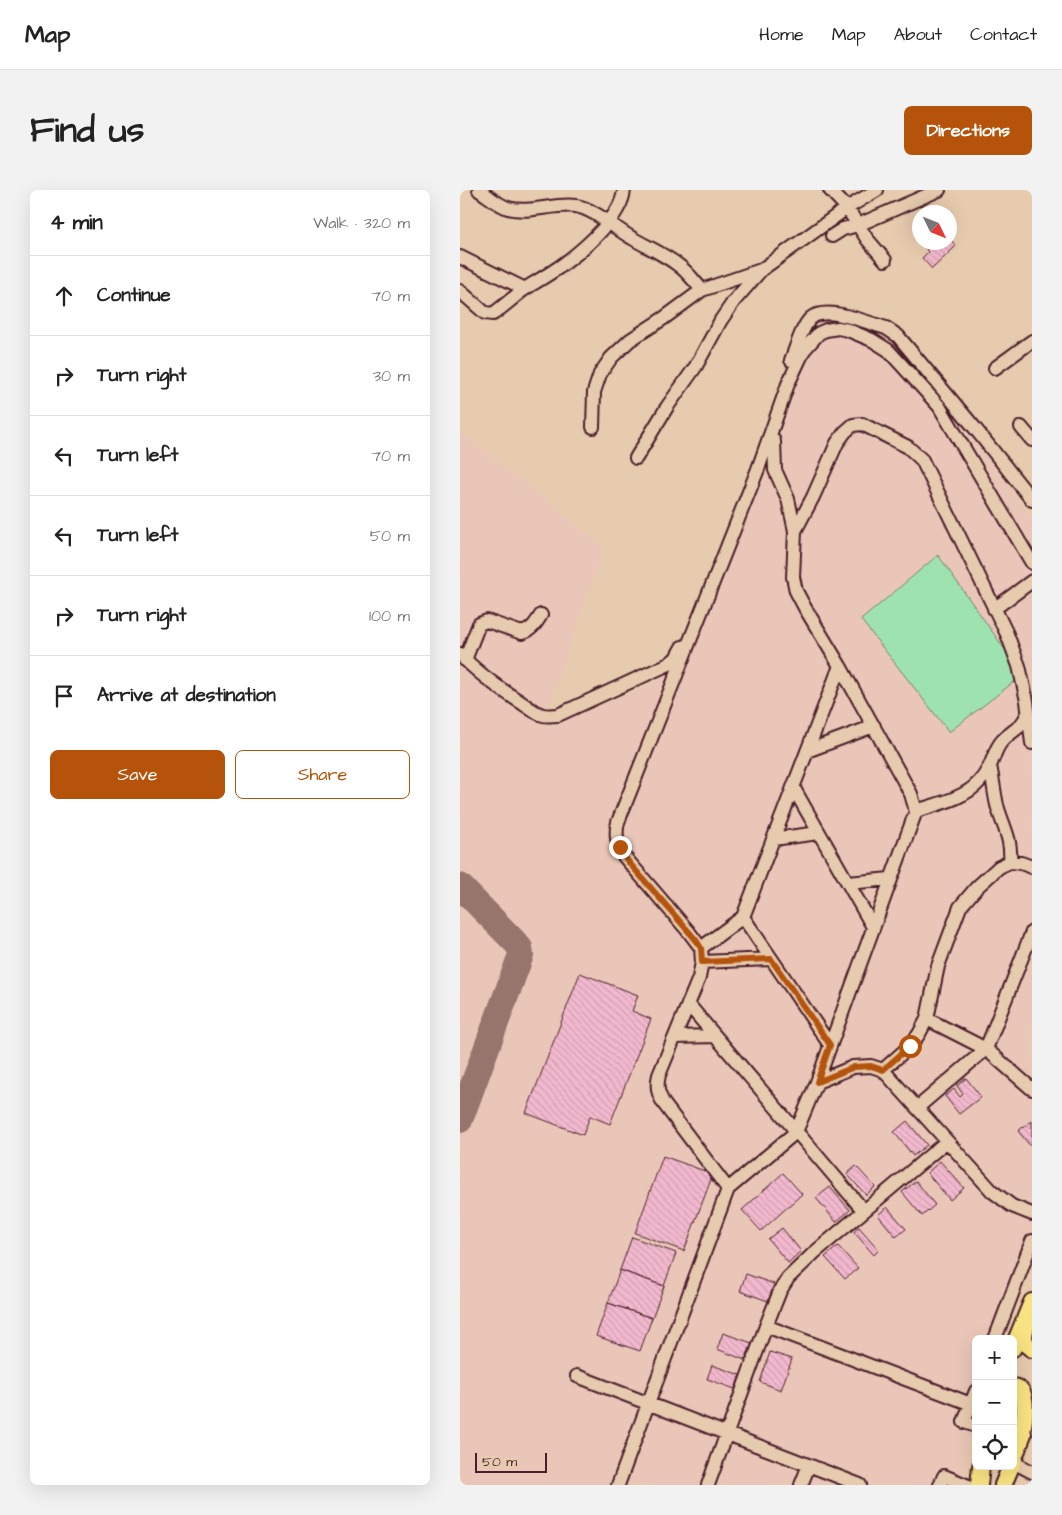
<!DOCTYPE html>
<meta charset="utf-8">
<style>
body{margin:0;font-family:"Architects Daughter",sans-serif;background:#f2f2f2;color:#222}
.controls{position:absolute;right:15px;bottom:15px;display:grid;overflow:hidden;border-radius:8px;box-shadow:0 5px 20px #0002}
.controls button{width:45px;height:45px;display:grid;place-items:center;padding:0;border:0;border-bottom:1px solid #e0e0e0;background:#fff;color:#222;font:25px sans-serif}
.compass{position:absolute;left:452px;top:15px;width:45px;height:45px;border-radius:50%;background:#fff;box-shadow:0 5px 20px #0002;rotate:133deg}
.scale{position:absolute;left:15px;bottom:12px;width:72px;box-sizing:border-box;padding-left:5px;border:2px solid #4a1f2b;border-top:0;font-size:14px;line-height:18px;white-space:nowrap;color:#4a1f2b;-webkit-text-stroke:4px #e7cbae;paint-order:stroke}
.stop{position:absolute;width:15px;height:15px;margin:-11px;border:4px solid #b45309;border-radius:50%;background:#fff}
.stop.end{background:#b45309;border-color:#fff;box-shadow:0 1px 5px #0008}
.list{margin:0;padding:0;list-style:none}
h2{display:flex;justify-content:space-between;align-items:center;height:65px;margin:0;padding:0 20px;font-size:21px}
h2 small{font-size:16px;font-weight:400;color:#767676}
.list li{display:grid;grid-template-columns:32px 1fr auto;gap:15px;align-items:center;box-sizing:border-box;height:80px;padding:0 20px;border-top:1px solid #e0e0e0}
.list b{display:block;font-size:19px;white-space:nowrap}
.list em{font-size:16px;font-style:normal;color:#767676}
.actions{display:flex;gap:10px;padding:15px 20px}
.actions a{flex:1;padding:11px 0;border:1px solid #b45309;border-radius:8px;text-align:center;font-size:18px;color:#b45309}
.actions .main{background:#b45309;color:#fff}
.icon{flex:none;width:28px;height:28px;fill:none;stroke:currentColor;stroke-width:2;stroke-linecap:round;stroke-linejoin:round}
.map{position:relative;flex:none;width:572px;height:1295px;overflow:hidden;border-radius:8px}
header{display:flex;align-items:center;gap:30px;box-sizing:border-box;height:70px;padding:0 25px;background:#fff;border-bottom:1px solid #e0e0e0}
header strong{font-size:24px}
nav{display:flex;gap:28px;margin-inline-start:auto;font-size:18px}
.intro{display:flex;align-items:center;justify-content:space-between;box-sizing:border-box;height:120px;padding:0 30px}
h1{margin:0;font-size:35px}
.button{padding:12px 22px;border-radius:8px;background:#b45309;color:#fff;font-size:18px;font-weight:700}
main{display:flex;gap:30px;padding:0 30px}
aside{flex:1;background:#fff;border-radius:8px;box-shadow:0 5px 20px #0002}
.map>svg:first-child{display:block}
</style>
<header>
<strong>Map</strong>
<nav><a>Home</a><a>Map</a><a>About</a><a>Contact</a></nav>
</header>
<div class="intro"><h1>Find us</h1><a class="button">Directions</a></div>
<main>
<aside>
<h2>4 min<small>Walk · 320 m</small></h2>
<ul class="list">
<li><svg class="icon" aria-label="ahead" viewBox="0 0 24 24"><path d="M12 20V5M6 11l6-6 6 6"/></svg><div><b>Continue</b></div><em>70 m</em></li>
<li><svg class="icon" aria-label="right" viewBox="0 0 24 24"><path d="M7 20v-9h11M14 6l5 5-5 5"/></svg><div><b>Turn right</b></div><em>30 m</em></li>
<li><svg class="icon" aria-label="left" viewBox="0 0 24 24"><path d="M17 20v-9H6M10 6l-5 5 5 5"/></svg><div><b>Turn left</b></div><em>70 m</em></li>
<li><svg class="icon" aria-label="left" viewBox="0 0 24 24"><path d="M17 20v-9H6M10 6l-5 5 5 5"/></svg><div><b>Turn left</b></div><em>50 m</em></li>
<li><svg class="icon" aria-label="right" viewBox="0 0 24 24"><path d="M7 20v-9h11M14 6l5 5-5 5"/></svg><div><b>Turn right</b></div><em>100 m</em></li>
<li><svg class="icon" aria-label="arrive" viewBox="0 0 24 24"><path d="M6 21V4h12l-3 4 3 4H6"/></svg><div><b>Arrive at destination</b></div></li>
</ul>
<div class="actions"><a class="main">Save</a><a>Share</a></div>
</aside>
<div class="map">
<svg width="572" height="1295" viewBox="0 0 572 1295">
<defs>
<pattern id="building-back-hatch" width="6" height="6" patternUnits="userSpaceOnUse" patternTransform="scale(1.25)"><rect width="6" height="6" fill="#f2b9ce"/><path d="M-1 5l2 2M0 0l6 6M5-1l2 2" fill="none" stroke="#d19fb1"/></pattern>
</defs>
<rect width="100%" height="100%" fill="#e7cbae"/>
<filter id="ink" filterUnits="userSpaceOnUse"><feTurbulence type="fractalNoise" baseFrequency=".02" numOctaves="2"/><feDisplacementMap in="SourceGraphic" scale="10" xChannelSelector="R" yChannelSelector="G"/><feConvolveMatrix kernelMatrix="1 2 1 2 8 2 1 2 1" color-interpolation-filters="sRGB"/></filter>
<g filter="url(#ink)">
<path fill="#eac6b8" d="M368,125L426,143L509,241L572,329V1057L538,1149H516V1213L500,1295H0V241L144,358L88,517L95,535L213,484L346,138Z"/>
<path fill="#9ee3af" stroke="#74816d" d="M478,365L563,485L489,542L401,430Z"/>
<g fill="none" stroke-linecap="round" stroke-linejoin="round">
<path stroke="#98756c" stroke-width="26" d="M0,696L55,752L60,758L61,765L0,930"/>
</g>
<path fill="url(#building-back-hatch)" stroke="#4a1f2b" d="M490,49L496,56L472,79L462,68L468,62L466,59L472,52H490Z
M120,783L178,805L172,821L191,829L150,934L130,926L123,945L66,923Z
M506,888L521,907L499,924L485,906L494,899L500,907L503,904L497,896Z
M447,931L467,955L453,966L434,942Z
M571,931H572V958L558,941Z
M203,966L253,984L224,1061L175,1043Z
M480,971L504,998L490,1010L467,983Z
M396,976L415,997L406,1005L387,984Z
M323,983L342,1004L301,1041L282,1020Z
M456,991L475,1015L462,1026L442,1002Z
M370,997L390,1020L376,1032L356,1008Z
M427,1017L446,1039L436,1047L418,1025Z
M399,1037L419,1060L414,1065L394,1042Z
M322,1038L341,1061L328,1073L308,1049Z
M172,1047L216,1063L204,1096L160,1080Z
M378,1056L398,1078L385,1089L365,1067Z
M160,1080L204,1096L192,1128L148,1113Z
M286,1084L314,1094L308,1111L280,1101Z
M148,1113L192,1128L180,1161L136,1146Z
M263,1143L292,1153L285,1170L257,1159Z
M310,1162L332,1169L321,1200L300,1192Z
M252,1175L280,1185L275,1199L247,1189Z"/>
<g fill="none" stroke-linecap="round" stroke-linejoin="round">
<g stroke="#4a1f2b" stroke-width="16">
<path id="minor" d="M19,0C28,6 38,15 48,18C70,24 94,13 116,16C134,19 156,39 172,48C187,57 204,64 218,75C227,81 234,91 242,100
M370,0L387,18L407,49L425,70
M372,46L383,39L398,35L479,0
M0,67L65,99
M0,101L25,123L33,124C44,116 55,106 66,98C79,90 93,82 105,73C125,58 162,26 164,0
M331,170C336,158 342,136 351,128C367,115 408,133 426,138L438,146L514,237L572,310
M535,178L572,151
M133,237L134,202L140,184L151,168L170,150L204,128L242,100L301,80
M561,237L572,250
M309,249L312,248L314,251L315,280L328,309L335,341
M176,268L207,217L236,176L261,130L274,111L301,80L387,18L417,0
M534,419L572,391
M0,464C17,483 40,499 62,513C68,517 75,523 83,525C88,526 93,525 98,525L209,474L216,468L222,457
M5,470L19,434L27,431L62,443C72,440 76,433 81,425
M347,561L414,536
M530,576C533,589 534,602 537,615C543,637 552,648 550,672
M333,597L413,737
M456,621C477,614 504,609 519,592C523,588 526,583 528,579C534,570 534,560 542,551C553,539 561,540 568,523
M313,649L359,643
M388,693L430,689
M283,727L370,855
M241,758L283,727L380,476
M242,772L311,769
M228,814L404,1021
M467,829L526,859L572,899
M215,847L255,846
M423,880L450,856L459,844L467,829L478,776L500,717L517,697L539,677L550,672L561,673L572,677
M357,892L393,877L411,876L423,880L532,1001L552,1016L572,1024
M457,918L526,859L572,742
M268,999L204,914C198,904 196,897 199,885L239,788L242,772L241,758L229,742L162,664C157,652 155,644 158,632L298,279L328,194L344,160L359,143L366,140L378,138L388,140L412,150L428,160L479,216L572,373
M306,1136L511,1214
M535,1149L572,1051
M117,1186L400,1295
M516,1201L504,1232L516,1236
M553,1272L572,1282
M158,1295L268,999L336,942L357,892L456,621L451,604L380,476L345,418L336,401L333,387L335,341L353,307L377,253L385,242L393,235L402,234L448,257L462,270L547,444L559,476L567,511L572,553
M248,1295L306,1136L320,1101L328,1088L354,1063L487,951
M341,1295L349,1275
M480,1295L484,1286L506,1295"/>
</g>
<g stroke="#4a1f2b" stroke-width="20">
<path id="major" d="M567,1134C563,1145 562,1153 572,1159
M553,1158L572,1112
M553,1197C572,1198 563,1238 560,1253
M553,1270L563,1244
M519,1295L521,1276
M543,1295L551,1276"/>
</g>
<use href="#minor" stroke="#e7cbae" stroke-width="12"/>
<use href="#major" stroke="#f8e281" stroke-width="16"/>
</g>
</g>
<g fill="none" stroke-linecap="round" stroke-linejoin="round" filter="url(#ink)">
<path stroke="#b45309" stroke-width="6" d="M160,657L162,664L171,675L236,750L241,758L242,772L311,769L370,855L357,892L394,877L411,876L423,880L450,856"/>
</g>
</svg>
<div class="controls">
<button>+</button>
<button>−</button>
<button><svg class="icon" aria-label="locate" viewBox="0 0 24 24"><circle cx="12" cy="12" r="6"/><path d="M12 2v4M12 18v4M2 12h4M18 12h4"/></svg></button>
</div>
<svg class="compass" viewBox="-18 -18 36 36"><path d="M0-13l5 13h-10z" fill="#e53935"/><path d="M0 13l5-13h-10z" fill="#767676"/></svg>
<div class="scale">50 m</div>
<div class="stop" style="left:450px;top:856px"></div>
<div class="stop end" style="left:160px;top:657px"></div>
</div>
</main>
